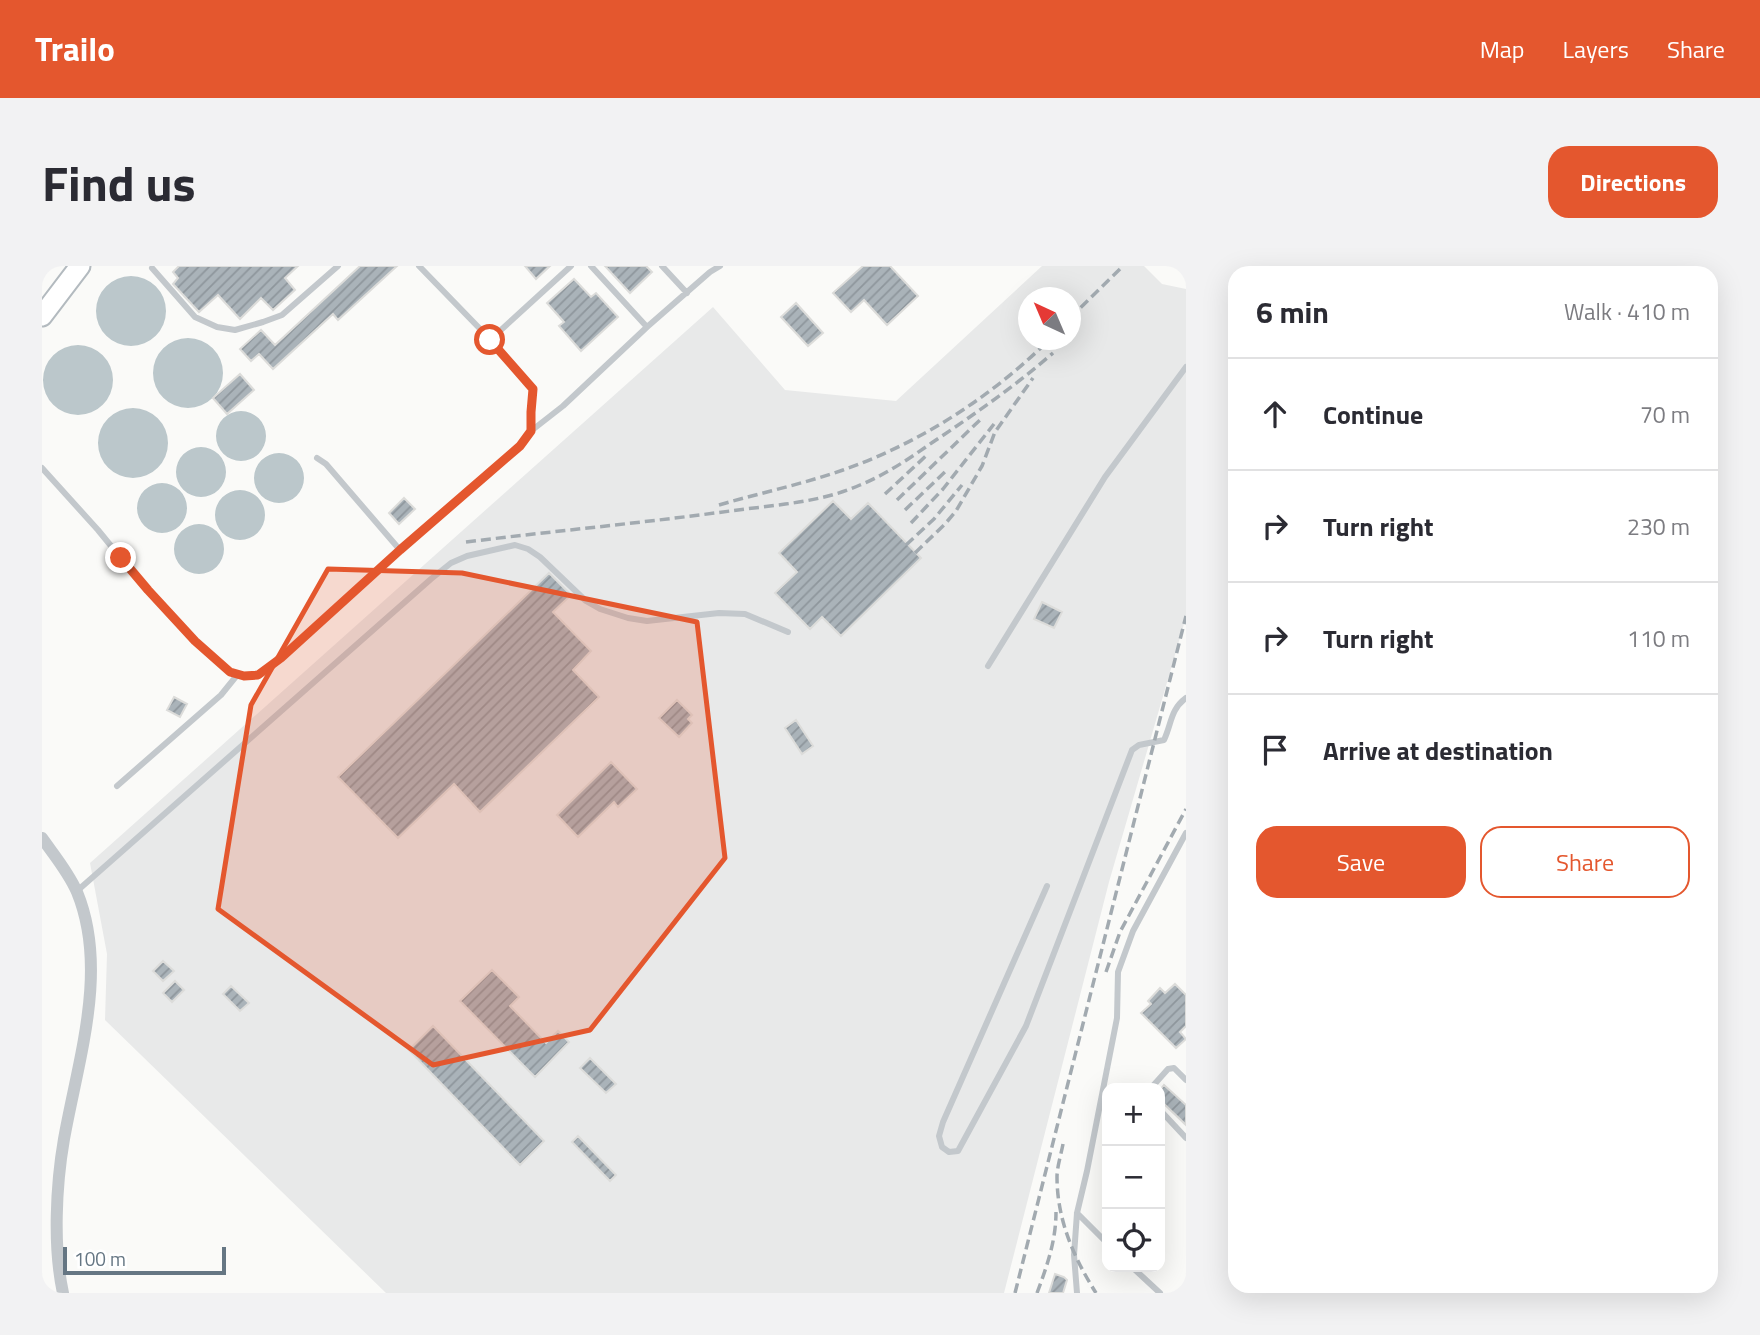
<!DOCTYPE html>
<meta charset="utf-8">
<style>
body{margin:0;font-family:"Titillium Web",sans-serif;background:#f2f2f3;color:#2b2b33}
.controls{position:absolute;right:21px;bottom:21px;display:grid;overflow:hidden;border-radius:14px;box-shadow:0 7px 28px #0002}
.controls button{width:63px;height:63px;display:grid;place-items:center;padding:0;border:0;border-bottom:2px solid #e1e1e2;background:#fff;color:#2b2b33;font:35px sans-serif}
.compass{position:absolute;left:976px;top:21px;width:63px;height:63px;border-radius:50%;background:#fff;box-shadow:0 7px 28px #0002;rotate:316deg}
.scale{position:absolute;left:21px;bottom:18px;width:163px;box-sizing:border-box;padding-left:7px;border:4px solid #657683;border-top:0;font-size:19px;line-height:24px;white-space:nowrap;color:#657683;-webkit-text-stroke:5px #fff;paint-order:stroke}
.stop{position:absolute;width:21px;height:21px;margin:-16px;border:5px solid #e4572e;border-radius:50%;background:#fff}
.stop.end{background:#e4572e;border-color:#fff;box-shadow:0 2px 7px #0008}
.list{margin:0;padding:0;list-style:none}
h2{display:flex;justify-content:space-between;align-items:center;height:91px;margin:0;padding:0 28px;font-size:30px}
h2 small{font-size:23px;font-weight:400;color:#7c7c81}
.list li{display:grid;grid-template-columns:46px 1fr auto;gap:21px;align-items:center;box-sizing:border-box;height:112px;padding:0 28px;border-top:2px solid #e1e1e2}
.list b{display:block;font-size:26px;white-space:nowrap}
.list em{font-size:23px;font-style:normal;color:#7c7c81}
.actions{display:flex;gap:14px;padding:21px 28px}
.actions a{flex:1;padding:16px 0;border:2px solid #e4572e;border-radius:21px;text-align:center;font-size:24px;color:#e4572e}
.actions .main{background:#e4572e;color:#fff}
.icon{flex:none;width:38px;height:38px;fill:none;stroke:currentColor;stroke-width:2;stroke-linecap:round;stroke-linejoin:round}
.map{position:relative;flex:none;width:1144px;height:1027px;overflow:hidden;border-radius:21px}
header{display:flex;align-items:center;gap:42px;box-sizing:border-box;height:98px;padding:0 35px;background:#e4572e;color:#fff}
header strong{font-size:33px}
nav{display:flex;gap:38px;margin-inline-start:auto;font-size:24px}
.intro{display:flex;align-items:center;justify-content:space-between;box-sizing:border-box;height:168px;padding:0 42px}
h1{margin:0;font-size:49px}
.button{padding:18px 32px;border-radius:21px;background:#e4572e;color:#fff;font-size:24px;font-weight:700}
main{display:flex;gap:42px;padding:0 42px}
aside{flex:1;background:#fff;border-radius:21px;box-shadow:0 7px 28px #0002}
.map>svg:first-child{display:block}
</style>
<header>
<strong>Trailo</strong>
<nav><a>Map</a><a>Layers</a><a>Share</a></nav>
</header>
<div class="intro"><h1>Find us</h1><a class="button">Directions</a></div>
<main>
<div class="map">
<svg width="1144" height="1027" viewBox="0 0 1144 1027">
<defs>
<pattern id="building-hatch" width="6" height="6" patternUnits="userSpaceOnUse" patternTransform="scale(1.75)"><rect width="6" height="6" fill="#aab3b9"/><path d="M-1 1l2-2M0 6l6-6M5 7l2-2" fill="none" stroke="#8e969c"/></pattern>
</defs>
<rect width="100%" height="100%" fill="#fafaf8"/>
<path fill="#e8e9e9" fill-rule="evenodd" d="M1000,0H1102L1120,18L1144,23V351L1067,616L962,1027H344L63,754L65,688L48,597L671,41L743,124L854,135ZM986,32H1028V74H986Z"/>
<path fill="#bbc7cb" d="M54 45a35 35 0 1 1 70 0a35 35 0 1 1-70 0Z
M111 107a35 35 0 1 1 70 0a35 35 0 1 1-70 0Z
M1 114a35 35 0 1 1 70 0a35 35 0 1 1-70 0Z
M56 177a35 35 0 1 1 70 0a35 35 0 1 1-70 0Z
M174 170a25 25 0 1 1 50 0a25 25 0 1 1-50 0Z
M134 206a25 25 0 1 1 50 0a25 25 0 1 1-50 0Z
M212 212a25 25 0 1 1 50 0a25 25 0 1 1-50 0Z
M95 242a25 25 0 1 1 50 0a25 25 0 1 1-50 0Z
M173 249a25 25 0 1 1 50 0a25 25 0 1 1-50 0Z
M132 283a25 25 0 1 1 50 0a25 25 0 1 1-50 0Z"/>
<path fill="url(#building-hatch)" stroke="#dcdcda" stroke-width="2" d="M137,0H256L243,12L253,24L231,44L219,32L198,53L176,29L157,46L131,18L136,12L131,6Z
M318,0H355L296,54L291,48L231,103L217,88L209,95L198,83L219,64L233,79Z
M483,0H508L494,13Z
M563,0H604L610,6L588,27Z
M821,0H848L876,30L845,59L822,34L809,46L791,27Z
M532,13L549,31L554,27L576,51L539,85L517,60L522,56L505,37Z
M754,37L781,67L766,80L739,51Z
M198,108L212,124L185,148L171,132Z
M362,232L373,243L357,258L347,247Z
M791,235L809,253L826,237L879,292L799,370L780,351L768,363L733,327L755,306L737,287Z
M507,307L529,329L511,346L549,385L531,404L557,431L438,546L412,518L356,572L296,511Z
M1000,336L1020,346L1012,362L992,353Z
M132,431L145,438L138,451L125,444Z
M635,434L650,449L646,453L650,457L637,471L617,452Z
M754,454L771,480L760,488L743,462Z
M569,496L595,523L576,541L572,536L536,571L515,549Z
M121,695L132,705L121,715L111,705Z
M450,704L477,731L468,740L504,777L516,765L527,776L493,811L418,735Z
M133,715L142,724L130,736L121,727Z
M1133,718L1144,729V760L1138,766L1144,773L1134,782L1099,747L1109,738L1106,735L1118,722L1123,727Z
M189,720L207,737L198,745L181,728Z
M391,760L502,875L478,899L367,784Z
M548,792L574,818L564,827L538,802Z
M1122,819L1144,839V859L1118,834V824Z
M536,870L574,909L568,915L530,876Z
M1013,1008L1022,1011L1025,1014L1021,1027H1007Z"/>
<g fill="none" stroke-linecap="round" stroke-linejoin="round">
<g stroke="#b3babf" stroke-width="23">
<path id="secondary" d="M0,50L38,0"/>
</g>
<path stroke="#c3c8cc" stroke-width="6" d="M620,0L645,27
M110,2L153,51L175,61L193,64L221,56L240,49L296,0
M605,61L668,6L678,0
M448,74L529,0
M489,165L521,140L605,61L549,0
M275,192L284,198L358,284
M0,202L56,264L105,324L153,375L188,406L202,410L216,409L227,402L358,284L478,180L489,165V146L491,123L443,68L377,0
M946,400L1063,211L1144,101
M75,520L179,429L196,408
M1005,620L901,856L897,870L900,881L907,886L916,885L984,760L1090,484L1097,479L1122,474C1130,457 1128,444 1144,432
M35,625L389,313L409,297L425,290L473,279L486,283L498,291L544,335L558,343L586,352L605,355L677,347L703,348L746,366
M1109,822L1126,803L1132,802L1144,814
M1118,844L1144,872
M1035,947L1065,977
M1090,1001L1118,1027
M1035,1027L1032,989L1035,947L1045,905L1075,752L1076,706L1091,665L1144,567"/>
<path stroke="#c3c8cc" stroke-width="12" d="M0,572C12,589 27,607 35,626C67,704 36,794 22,873C14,919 11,981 21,1027"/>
<use href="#secondary" stroke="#fff" stroke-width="19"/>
<path stroke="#a2aab0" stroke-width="3.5" stroke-dasharray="10 5" stroke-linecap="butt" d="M1028,52L1081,0
M843,228L886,188
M855,234L941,151
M677,239C718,227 761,218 801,204C878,177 949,131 1007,74
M863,244L905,204
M869,257L901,223L952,158
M424,276C512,265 600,257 688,245C731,239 778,237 818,219C845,208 868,192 891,176C933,148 973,120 1011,87
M864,279L892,253L920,219
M873,287L903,258L914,245L940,200L953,166L991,112
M1064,706L1078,666L1144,543
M1021,878C1019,889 1015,901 1015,911C1015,954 1032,992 1054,1027
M973,1027L1144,350
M995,1027C1005,1000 1014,975 1014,946"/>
</g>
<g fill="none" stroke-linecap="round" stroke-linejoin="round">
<path stroke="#e4572e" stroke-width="9" d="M79,292L106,324L153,375L188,406L202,410L216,409L239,392L358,284L478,180L489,165V146L491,123L448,74"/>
</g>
<path fill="#e4572e" fill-opacity="0.2" stroke="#e4572e" stroke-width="5" stroke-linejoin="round" d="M286,303L420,307L655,356L683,592L548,764L391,799L176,643L209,439Z"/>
</svg>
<div class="controls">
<button>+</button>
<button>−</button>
<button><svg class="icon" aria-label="locate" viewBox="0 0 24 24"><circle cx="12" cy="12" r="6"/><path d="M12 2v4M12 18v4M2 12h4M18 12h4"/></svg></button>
</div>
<svg class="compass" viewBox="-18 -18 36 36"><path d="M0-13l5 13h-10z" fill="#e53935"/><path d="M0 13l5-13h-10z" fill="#7c7c81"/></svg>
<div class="scale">100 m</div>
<div class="stop" style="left:448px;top:74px"></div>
<div class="stop end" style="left:79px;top:292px"></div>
</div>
<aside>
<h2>6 min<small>Walk · 410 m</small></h2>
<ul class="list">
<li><svg class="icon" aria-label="ahead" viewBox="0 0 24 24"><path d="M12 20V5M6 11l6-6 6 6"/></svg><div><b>Continue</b></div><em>70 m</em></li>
<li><svg class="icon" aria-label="right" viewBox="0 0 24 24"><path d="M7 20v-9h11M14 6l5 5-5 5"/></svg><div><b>Turn right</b></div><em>230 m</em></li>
<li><svg class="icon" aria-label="right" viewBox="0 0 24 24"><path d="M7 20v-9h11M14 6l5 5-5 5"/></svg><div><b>Turn right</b></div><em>110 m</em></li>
<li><svg class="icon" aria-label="arrive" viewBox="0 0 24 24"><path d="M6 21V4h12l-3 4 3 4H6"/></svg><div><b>Arrive at destination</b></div></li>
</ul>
<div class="actions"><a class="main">Save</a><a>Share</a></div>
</aside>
</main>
